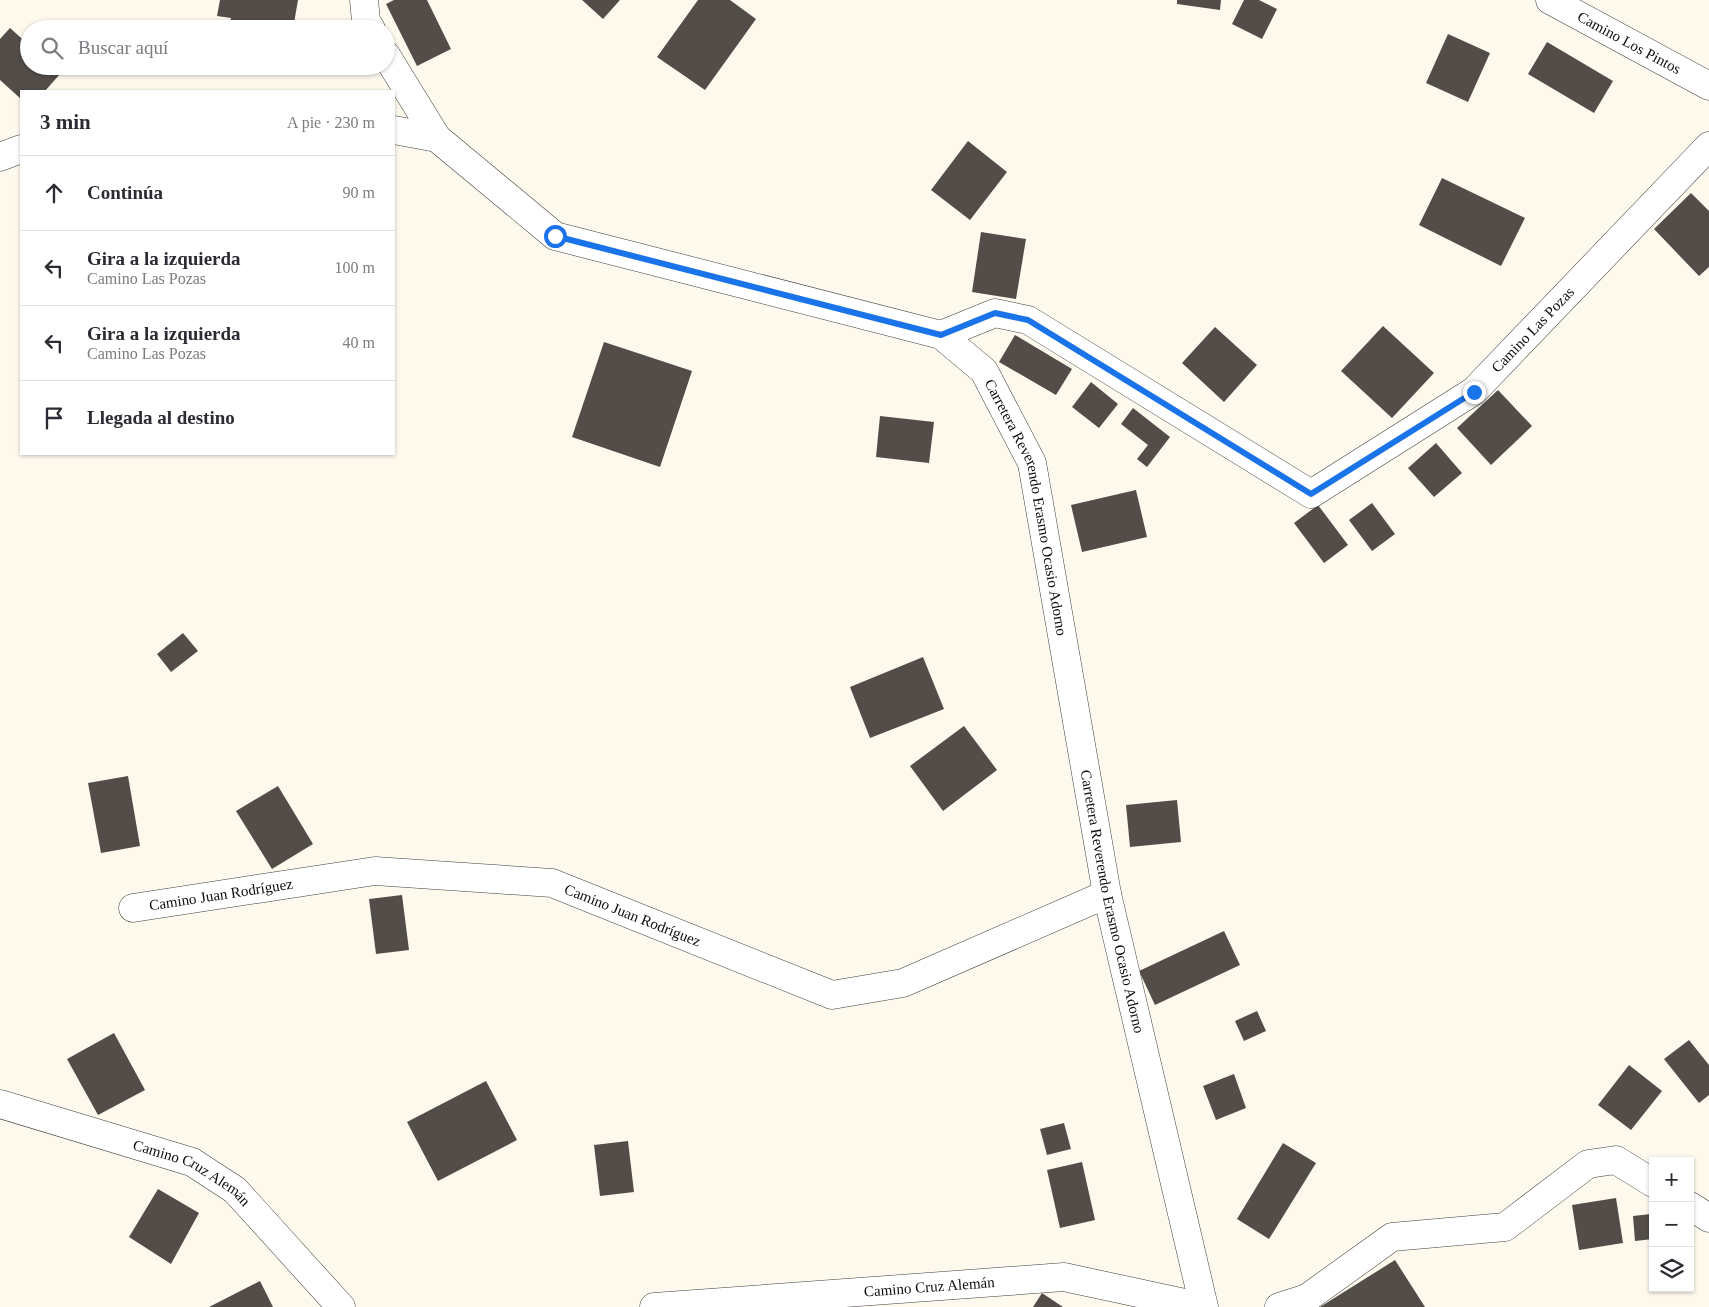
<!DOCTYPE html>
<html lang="es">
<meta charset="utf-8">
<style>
body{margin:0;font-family:Georgia,serif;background:#f2f2f3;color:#2b2b33}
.controls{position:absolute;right:15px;bottom:15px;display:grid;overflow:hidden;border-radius:0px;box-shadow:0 1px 4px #0004}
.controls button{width:45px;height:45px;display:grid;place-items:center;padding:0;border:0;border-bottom:1px solid #e1e1e2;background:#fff;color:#2b2b33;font:25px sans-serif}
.stop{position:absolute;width:15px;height:15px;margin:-11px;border:4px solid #1a73e8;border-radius:50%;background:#fff}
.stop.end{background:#1a73e8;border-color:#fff;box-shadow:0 1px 5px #0008}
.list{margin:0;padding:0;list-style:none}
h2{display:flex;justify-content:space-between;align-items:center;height:65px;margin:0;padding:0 20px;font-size:21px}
h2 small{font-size:16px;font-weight:400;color:#7c7c81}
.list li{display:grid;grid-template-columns:32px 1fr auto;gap:15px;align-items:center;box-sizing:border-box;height:75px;padding:0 20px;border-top:1px solid #e1e1e2}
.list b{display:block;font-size:19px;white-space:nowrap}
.list p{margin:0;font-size:16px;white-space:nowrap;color:#7c7c81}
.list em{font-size:16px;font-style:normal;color:#7c7c81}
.icon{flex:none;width:28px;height:28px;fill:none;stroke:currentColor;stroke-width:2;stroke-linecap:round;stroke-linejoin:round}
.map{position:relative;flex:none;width:1709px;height:1307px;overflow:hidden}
.search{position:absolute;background:#fff;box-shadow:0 1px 4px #0004;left:20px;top:20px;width:375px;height:55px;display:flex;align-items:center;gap:12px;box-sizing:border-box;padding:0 18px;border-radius:28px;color:#7c7c81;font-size:19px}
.panel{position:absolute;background:#fff;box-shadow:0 1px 4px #0004;left:20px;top:90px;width:375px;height:365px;border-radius:0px}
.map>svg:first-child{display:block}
</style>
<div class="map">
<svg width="1709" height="1307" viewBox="0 0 1709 1307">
<rect width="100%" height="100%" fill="#fdf9ec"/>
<path fill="#534d49" d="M220,0H298L293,29H229L231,18L217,16Z
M394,0H427L451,49L417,66L386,4Z
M582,0H620L603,19Z
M698,0H730L756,19L705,90L657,57Z
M1177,0H1221L1220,10L1177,4Z
M1244,0H1259L1277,9L1262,39L1232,24Z
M10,28L29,45V66H51L60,74L45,91H21V99L0,80V39Z
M1448,34L1490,53L1468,102L1426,83Z
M1547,42L1613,81L1594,113L1528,74Z
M968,141L1007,172L970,220L931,190Z
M1442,178L1525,218L1501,266L1419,225Z
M1691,193L1709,211V267L1699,276L1654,229Z
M981,232L1026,239L1016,299L972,292Z
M1383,326L1434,373L1392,418L1341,371Z
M1215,327L1257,365L1224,402L1182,363Z
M1015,335L1072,369L1056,395L999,362Z
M604,342L692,371L660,467L572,437Z
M1091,382L1118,404L1099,428L1072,407Z
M1498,390L1532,426L1491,465L1457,428Z
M1133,408L1170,437L1147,467L1137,459L1148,445L1121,424Z
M880,416L934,422L929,463L876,457Z
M1436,443L1462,473L1434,497L1408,468Z
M1136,490L1147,537L1082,552L1071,505Z
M1372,503L1395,534L1372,551L1349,520Z
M1318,505L1348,545L1324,563L1294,523Z
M183,633L198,651L171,672L157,654Z
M923,657L944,709L870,738L850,687Z
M964,726L997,770L943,811L910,766Z
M128,776L140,846L101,853L88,783Z
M278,786L313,844L272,869L236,811Z
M1177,800L1181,842L1130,847L1126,805Z
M402,895L409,950L376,954L369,899Z
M1224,931L1240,965L1155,1005L1139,971Z
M1257,1011L1266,1031L1244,1041L1235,1021Z
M114,1033L145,1090L98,1115L67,1059Z
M1689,1040L1709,1065V1095L1699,1103L1664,1059Z
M1629,1065L1662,1091L1631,1130L1598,1105Z
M1234,1074L1246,1108L1216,1120L1203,1086Z
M486,1081L517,1140L438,1181L407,1122Z
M1064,1123L1071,1149L1047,1155L1040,1129Z
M628,1141L634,1192L600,1196L594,1145Z
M1283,1143L1316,1163L1269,1239L1237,1219Z
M1082,1162L1095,1220L1060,1228L1047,1170Z
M158,1189L199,1213L171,1264L129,1237Z
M1616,1198L1623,1243L1579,1250L1572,1205Z
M1651,1214L1653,1239L1635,1241L1633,1216Z
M1395,1260L1425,1307H1320Z
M260,1281L273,1307H209Z
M1042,1293L1063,1307H1033Z"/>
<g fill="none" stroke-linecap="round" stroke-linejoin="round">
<g stroke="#3f3f3f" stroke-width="29">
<g id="minor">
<path id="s1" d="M1550,0L1709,86"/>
<path d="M394,130L437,138"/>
<path d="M0,157L21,149"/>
<path id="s2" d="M941,335L995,313L1028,320L1311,494L1474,391L1709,146"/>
<path id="s3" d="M133,908L375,871L552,883L832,995L903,983L1107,894"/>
<path id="s4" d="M0,1104L192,1162L235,1190L341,1307"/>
<path d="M1690,1206L1709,1218"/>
<path id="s5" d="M654,1307L1064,1277L1203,1307"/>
<path d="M1279,1307L1307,1298L1392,1237L1505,1227L1588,1164L1616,1160L1653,1183"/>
</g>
</g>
<g stroke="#3f3f3f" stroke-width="29">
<g id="tertiary">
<path d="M364,0L366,21L371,29"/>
<path id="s6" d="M386,55L437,138L555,236L941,335L984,371L1032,463L1107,894L1204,1307"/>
</g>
</g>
<use href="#minor" stroke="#fff" stroke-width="28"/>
<use href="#tertiary" stroke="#fff" stroke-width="28"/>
</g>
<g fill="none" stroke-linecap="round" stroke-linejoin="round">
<path stroke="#1a73e8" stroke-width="6" d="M555,236L941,335L995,313L1028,320L1311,494L1474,392"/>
</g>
<g text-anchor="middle" stroke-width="5" stroke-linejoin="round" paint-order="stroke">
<g font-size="15" fill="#0c0c0c" stroke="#fff">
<text dy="5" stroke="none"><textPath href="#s1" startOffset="90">Camino Los Pintos</textPath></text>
<text dy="5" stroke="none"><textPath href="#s2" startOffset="702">Camino Las Pozas</textPath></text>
<text dy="5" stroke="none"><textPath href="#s6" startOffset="850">Carretera Reverendo Erasmo Ocasio Adorno</textPath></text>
<text dy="5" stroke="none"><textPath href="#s3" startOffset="89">Camino Juan Rodríguez</textPath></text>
<text dy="5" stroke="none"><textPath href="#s6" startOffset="1255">Carretera Reverendo Erasmo Ocasio Adorno</textPath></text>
<text dy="5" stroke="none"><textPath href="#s3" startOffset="509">Camino Juan Rodríguez</textPath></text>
<text dy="5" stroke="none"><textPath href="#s4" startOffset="205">Camino Cruz Alemán</textPath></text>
<text dy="5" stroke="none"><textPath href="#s5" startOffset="276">Camino Cruz Alemán</textPath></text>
</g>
</g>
</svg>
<div class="controls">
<button>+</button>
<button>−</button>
<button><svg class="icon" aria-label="layers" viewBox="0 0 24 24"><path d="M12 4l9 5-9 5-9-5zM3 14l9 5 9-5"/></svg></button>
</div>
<div class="stop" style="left:555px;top:236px"></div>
<div class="stop end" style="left:1474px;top:392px"></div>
<div class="search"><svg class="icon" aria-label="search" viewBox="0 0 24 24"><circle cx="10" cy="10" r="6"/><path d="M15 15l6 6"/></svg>Buscar aquí</div>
<section class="panel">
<h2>3 min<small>A pie · 230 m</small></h2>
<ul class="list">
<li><svg class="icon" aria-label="ahead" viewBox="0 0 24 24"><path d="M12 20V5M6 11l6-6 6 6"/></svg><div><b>Continúa</b></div><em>90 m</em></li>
<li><svg class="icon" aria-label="left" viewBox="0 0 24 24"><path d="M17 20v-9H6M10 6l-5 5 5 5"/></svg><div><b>Gira a la izquierda</b><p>Camino Las Pozas</p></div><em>100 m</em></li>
<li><svg class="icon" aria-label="left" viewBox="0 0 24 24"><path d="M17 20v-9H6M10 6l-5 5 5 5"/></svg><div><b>Gira a la izquierda</b><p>Camino Las Pozas</p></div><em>40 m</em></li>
<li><svg class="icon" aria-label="arrive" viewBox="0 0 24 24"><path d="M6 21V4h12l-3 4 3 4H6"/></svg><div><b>Llegada al destino</b></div></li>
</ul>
</section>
</div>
